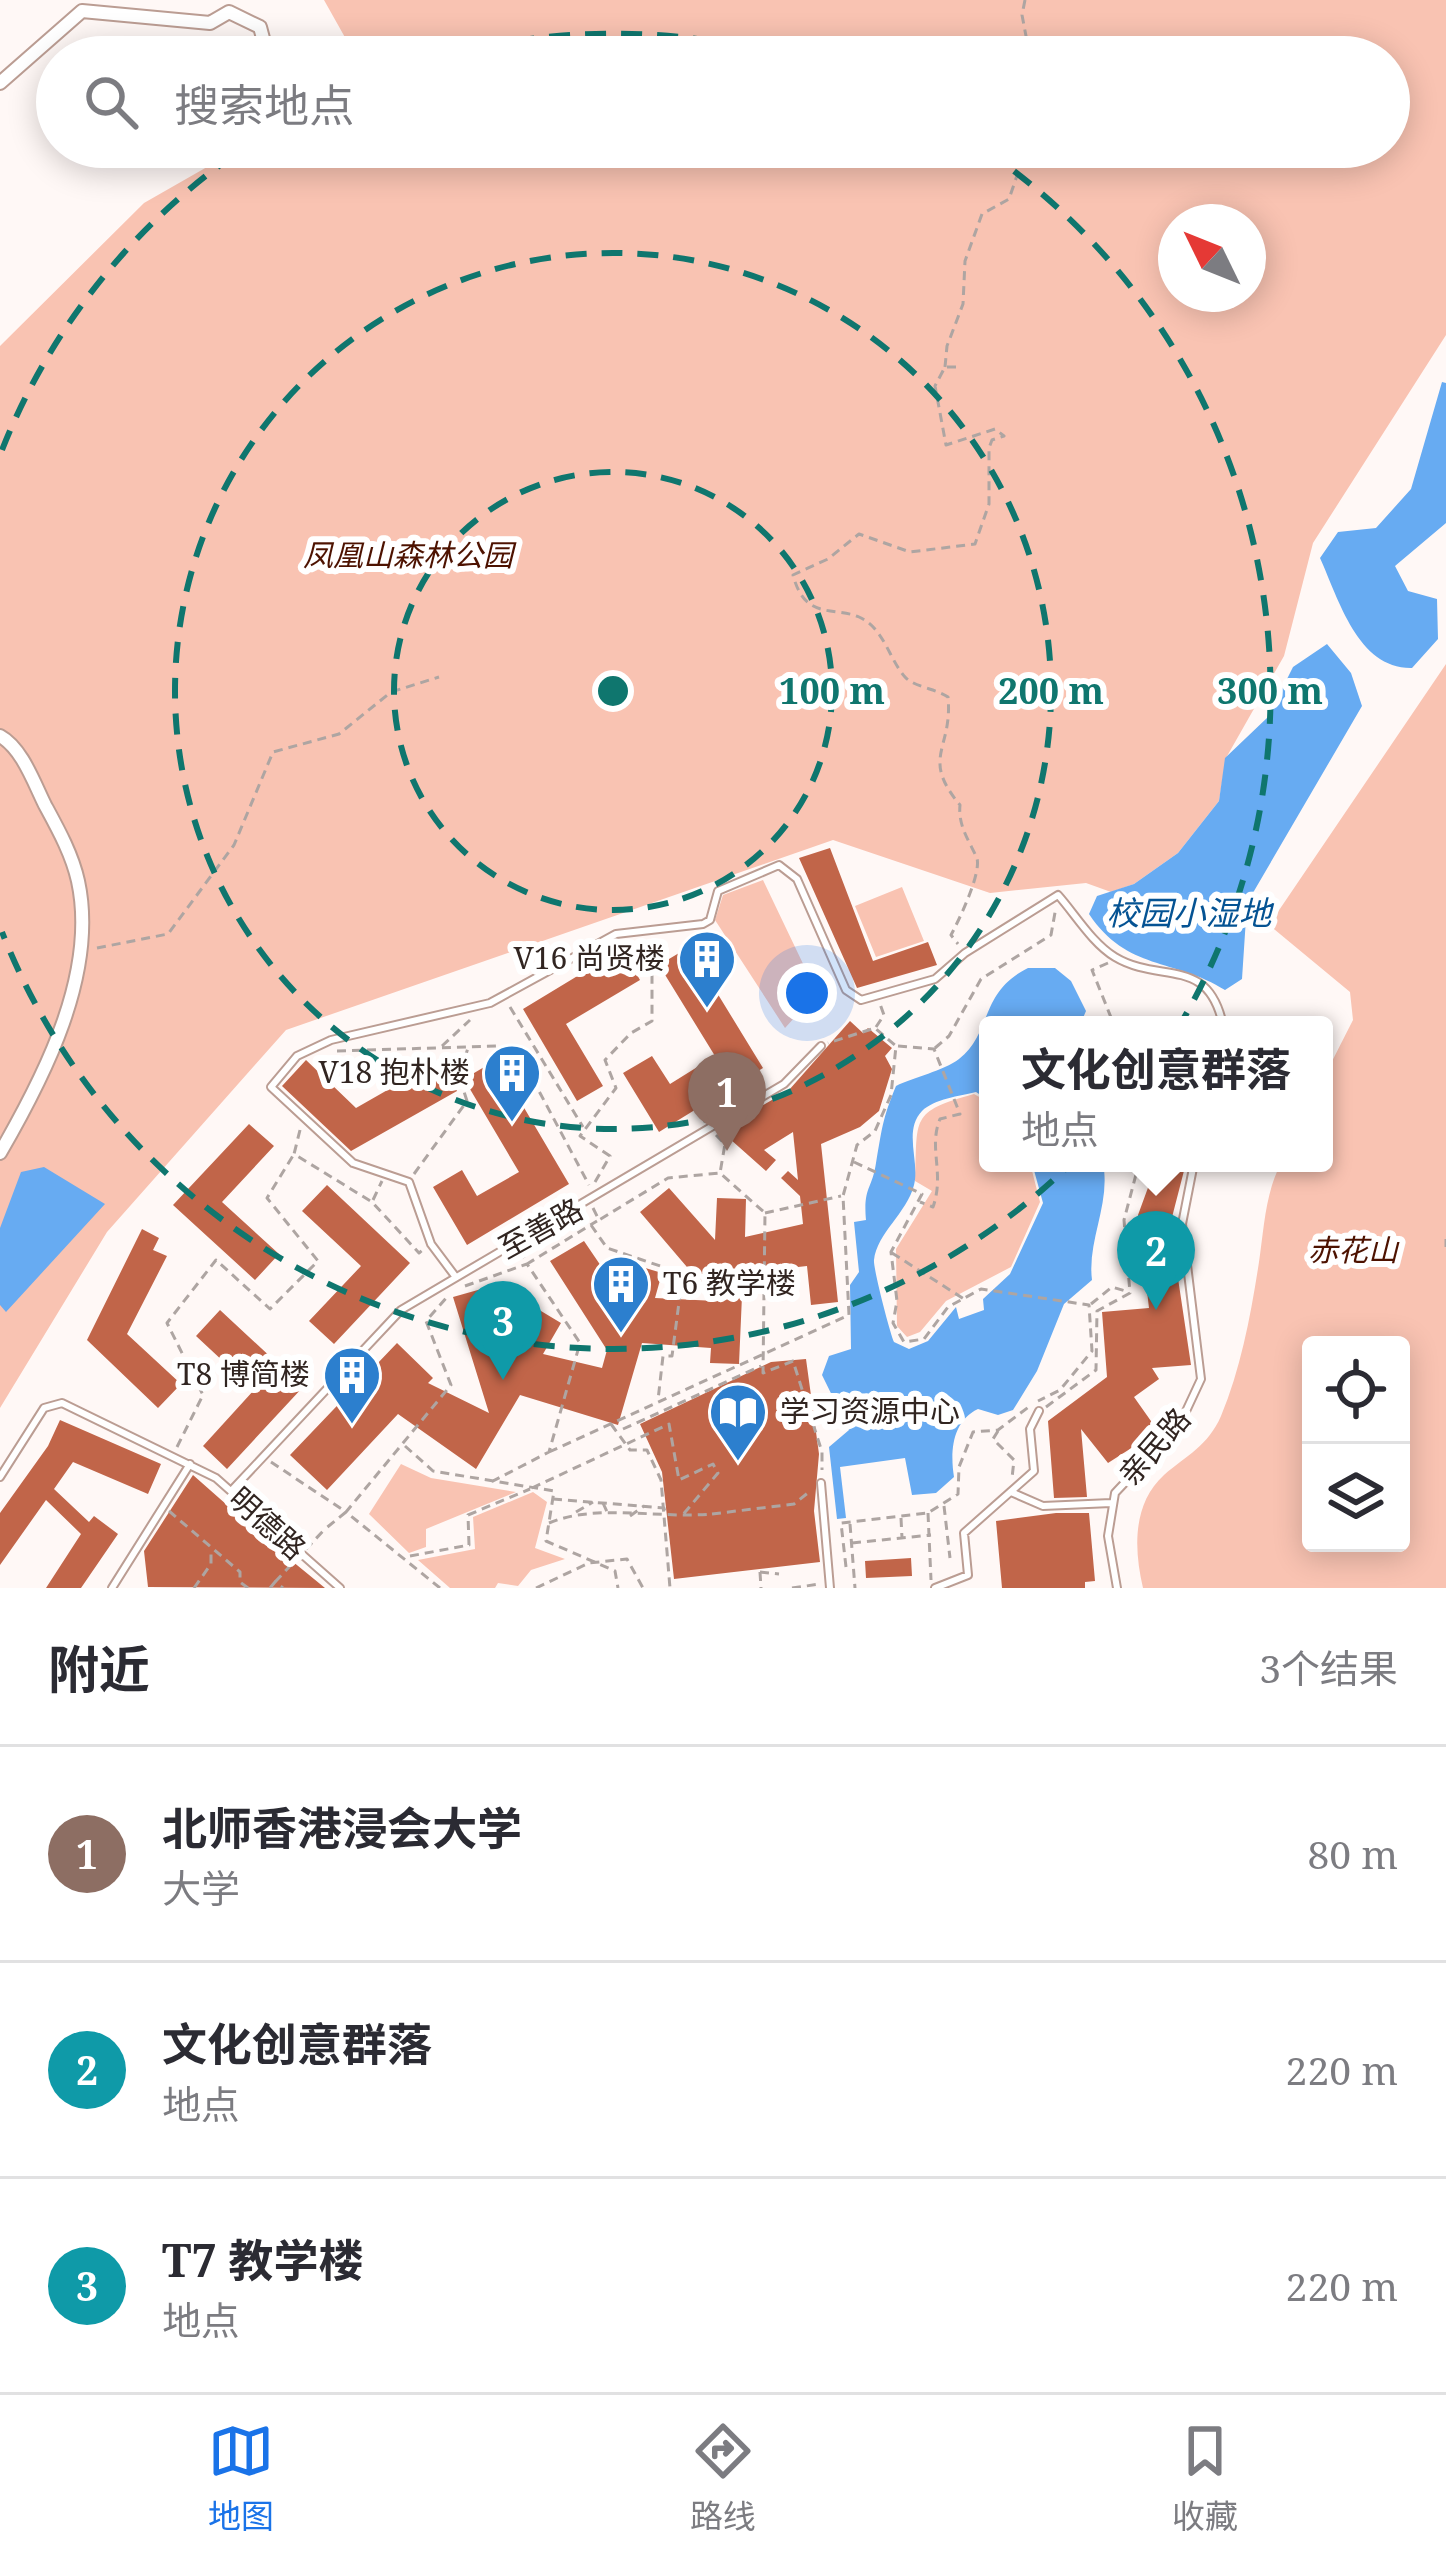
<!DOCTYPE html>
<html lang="zh">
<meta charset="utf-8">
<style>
body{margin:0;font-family:"Noto Serif","Noto Sans SC",serif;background:#f2f2f3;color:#2b2b33}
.controls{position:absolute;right:36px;bottom:36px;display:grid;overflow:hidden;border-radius:12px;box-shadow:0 6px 30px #0003}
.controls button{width:108px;height:108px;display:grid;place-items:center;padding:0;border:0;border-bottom:3px solid #e1e1e2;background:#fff;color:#2b2b33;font:60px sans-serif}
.compass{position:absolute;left:1158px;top:204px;width:108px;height:108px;border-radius:50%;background:#fff;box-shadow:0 6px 30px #0003;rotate:313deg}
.you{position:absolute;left:807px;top:993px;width:42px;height:42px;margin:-30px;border:9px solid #fff;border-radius:50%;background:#1a73e8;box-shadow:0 0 0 18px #1a73e833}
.badge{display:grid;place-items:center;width:78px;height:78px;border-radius:50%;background:#1a73e8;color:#fff;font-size:39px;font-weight:700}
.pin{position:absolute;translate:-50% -99px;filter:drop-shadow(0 3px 6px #0008)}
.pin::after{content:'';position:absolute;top:63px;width:42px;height:36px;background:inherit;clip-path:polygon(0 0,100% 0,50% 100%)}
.popup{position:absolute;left:979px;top:1016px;width:354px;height:156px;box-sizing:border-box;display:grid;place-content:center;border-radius:12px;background:#fff;filter:drop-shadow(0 3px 9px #0005);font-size:39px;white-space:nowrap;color:#7c7c81}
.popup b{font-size:45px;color:#2b2b33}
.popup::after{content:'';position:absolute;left:50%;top:100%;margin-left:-24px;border:24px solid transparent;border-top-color:#fff}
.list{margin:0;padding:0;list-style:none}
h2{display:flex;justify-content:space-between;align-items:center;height:156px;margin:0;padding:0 48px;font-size:51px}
h2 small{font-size:39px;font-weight:400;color:#7c7c81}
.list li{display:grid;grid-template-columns:78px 1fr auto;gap:36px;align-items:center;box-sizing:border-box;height:216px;padding:0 48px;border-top:3px solid #e1e1e2}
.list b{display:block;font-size:45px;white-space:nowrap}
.list p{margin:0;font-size:39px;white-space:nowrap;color:#7c7c81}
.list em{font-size:39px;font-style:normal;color:#7c7c81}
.icon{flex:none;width:66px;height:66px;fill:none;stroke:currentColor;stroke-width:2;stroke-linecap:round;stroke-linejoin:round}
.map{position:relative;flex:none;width:1446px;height:1588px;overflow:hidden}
.search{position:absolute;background:#fff;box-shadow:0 6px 30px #0003;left:36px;right:36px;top:36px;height:132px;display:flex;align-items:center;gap:30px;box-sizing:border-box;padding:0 42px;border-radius:66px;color:#7c7c81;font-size:45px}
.sheet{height:804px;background:#fff}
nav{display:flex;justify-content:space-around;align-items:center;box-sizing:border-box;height:168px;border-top:3px solid #e1e1e2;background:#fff;font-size:33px;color:#7c7c81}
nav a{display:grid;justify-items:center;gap:6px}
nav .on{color:#1a73e8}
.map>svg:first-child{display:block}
</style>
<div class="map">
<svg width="1446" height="1588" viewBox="0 0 1446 1588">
<rect width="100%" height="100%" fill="#fff8f6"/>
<path fill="#f9c3b2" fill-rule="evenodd" d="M324,0H1446V335L1313,543L1284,656L1226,758L1219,801L1178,853L1134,884L1111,892L1086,883L990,893L833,840L286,1030L107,1232L0,1408V346L144,203L242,147H1389V57H356ZM1176,222H1248V294H1176Z
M1446,664V1588H1143C1134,1550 1132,1504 1164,1475C1187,1455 1208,1446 1221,1416C1241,1368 1251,1314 1259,1262C1264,1229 1265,1194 1281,1163H1324V1077L1353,1020L1350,992L1269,925ZM1311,1345H1401V1543H1311Z
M763,880L817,993L785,1028L715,920L723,895Z
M902,887L924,941L876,957L855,906Z
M974,1094L988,1102V1163H1030L1040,1202L1011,1267L946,1301L920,1332L907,1337L897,1326L896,1249L932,1191L915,1181C918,1118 909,1112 974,1094Z
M401,1464L431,1478L516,1492L426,1529V1547L409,1553L369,1514Z
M533,1492L547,1502L535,1548L565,1559L531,1570L518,1586L498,1583L495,1588H450L418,1560L475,1549L473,1517Z"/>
<path fill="#67abf2" d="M1442,382L1446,383V523L1395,566L1408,591L1437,599L1438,639L1412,668C1358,669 1339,600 1320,558L1338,532L1376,528L1411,489Z
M1327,644L1351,673L1362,706L1247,903L1242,979L1225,990C1174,958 1127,971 1089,914L1097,896L1134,884L1178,853L1219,801L1225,758L1268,717L1293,667Z
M1028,968H1055L1071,981L1086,1011L1080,1025H988V1100L976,1092C960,1096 934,1099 922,1111C903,1131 920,1161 914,1185C907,1213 877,1233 874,1260C873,1268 890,1333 894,1342L909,1349L928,1341L956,1307L959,1319L984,1310L983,1299L1010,1274L1043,1203L1032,1163H1103C1111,1204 1087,1240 1092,1280L1064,1304L1037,1371L1013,1410L998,1415L978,1409C952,1421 950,1452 954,1477L936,1493L912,1495L905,1458L840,1467L846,1518L837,1519L829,1447L849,1430L822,1375L829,1356L851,1349L850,1285L859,1272L854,1222L866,1220C863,1187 872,1190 876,1163C882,1129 882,1120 896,1086C914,1077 943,1071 959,1059C993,1032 979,992 1028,968Z
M44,1167L105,1204L6,1312L0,1305V1228L21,1172Z"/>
<path fill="#c16549" d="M830,848L873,961L928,942L937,965L857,988L799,858Z
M689,947L763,1068L659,1132L623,1073L652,1056L670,1084L715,1056L659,965Z
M622,949L640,980L566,1024L603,1086L577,1101L523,1009Z
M850,1021L863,1033L868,1028L892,1048L885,1056L892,1069L879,1111L860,1127L821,1144L838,1302L811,1305L807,1266L743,1273L739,1364L710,1363L711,1348L642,1343L618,1425L520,1395L476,1469L398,1414L327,1490L290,1455L397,1343L433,1378L428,1383L489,1413L453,1297L492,1286L512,1348L536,1308L561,1323L543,1354L602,1368L607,1350L550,1261L584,1241L622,1297L632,1264L662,1273L655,1298L716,1301L640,1212L669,1188L715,1240L717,1198L746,1199L745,1237L803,1224L800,1196L781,1178L788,1171L798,1180L793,1132L764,1150L776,1160L766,1171L730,1139L737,1131L732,1123L789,1090Z
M306,1060L356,1108L440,1060L457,1091L351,1151L282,1086Z
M496,1060L569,1184L467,1245L433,1187L462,1170L477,1196L519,1172L464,1079Z
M249,1124L274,1146L222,1202L279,1254L255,1280L173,1205Z
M1157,1163H1186L1170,1225L1191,1365L1152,1368L1159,1379L1134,1397L1158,1431L1108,1463L1081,1429L1087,1497L1054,1498L1048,1421L1107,1377L1102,1312L1149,1308L1138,1215Z
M327,1185L410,1263L334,1344L309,1321L361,1266L302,1211Z
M142,1229L159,1238L153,1250L167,1256L127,1334L181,1384L158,1408L87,1340Z
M220,1310L303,1387L227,1469L203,1446L254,1390L196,1336Z
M806,1359L819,1454L814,1511L820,1562L674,1579L662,1472L640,1424L771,1362Z
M60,1420L161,1464L148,1494L73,1462L54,1489L89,1522L94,1516L118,1534L81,1588H46L81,1534L46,1500L0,1565V1513L48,1446Z
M193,1475L270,1543L325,1588L148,1587L144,1551Z
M1056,1513H1089L1095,1581L1085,1582V1588H1002L996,1521Z
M911,1558L912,1576L866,1578L865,1561Z"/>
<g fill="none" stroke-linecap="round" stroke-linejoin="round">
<g stroke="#bb9d93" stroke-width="10">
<path id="service" d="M455,1276L431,1244L409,1182L353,1163L271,1087L297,1056L331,1040L490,1003L616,934L703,924L710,920L718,891L779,865L797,879L846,990L861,1000L935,979L965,953L1058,895C1075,914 1092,943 1115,957C1160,984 1208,955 1223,1025
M0,1477L44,1408L62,1403L216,1478L340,1588
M821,1483L830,1588
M232,1490L401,1310L784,1084L821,1046
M1011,1492L1043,1506L1111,1503
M112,1588L190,1464
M935,1588L968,1575L964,1533L1034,1471L1030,1429L1039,1411
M1117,1588L1108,1536L1115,1493L1180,1424L1201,1379L1182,1224L1194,1163"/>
</g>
<g stroke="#bb9d93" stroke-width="16">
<path id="minor" d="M0,83L82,11L210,23L229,12L260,27L268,57
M0,736C22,748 34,783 45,805C58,829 72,854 78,881C98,973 44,1077 0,1153"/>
</g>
<path stroke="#aea5a2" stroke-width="3" stroke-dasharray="9 6" stroke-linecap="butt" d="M1025,0L1022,15L1030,57
M945,367L947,346L963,304L965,261L982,214L1009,199L1022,161L1033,160L1042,147
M956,367H945L935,386L946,445L995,429L1004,436L992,440L989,448V504L975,544L910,552L859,534L828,559L793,575C805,621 834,606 859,617C884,628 889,659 905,677C914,687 937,689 948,697C953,750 920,757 960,805C958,825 968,839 976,856C984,869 958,922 951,935L958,944
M97,948L168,934L234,845L273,752L339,734L391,692L439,677
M1108,963L1092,970L1114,1025
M510,1007L583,1127
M876,1027L884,1015L880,1004
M442,1046L470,1020
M898,1046L934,1049L960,1114L940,1119C928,1148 945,1173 933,1207L920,1202
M935,1048L949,1036L981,979L1051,935L1056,907
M337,1051L496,1046L523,1061L589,1185
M300,1130L294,1154L372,1202L419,1253L424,1249
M716,1135L725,1144L720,1173
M854,1162L922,1194L891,1252L897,1301L893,1323L904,1342L924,1339L948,1307L981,1289L1089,1305L1092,1351L1060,1390L1038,1401
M414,1174L467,1101L459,1076L468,1048
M595,1182L610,1156L580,1136L616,1088L605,1060L631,1033L652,1021V943
M373,1200L382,1181
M593,1208L599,1220L668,1178L720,1173L765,1213L763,1373L793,1361L822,1452V1470
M765,1213L841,1196
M591,1225L607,1248L672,1270L681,1287L672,1356H663L658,1400
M1446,1239V1247
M520,1250L527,1264L597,1221
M892,1253L964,1299
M465,1286L527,1264L580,1343L549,1452L491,1482
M1091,1304L1112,1287L1129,1292
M1046,1407L1096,1370L1097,1311L1130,1293L1124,1220L1139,1163
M611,1424L630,1450H647L661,1480L670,1588
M623,1429L761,1366
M998,1431L993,1439L1014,1460L1012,1478
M405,1446L433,1471L554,1491L546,1541L615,1571L618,1588
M177,1447L203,1395L167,1323L216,1260L270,1309L318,1261L267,1198L294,1154
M549,1452L849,1315L843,1196L857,1145L875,1131L891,1095L896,1046L875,1028L828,1043
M271,1462L346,1512L325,1529
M603,1503L608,1514
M944,1506L950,1558
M169,1511L240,1572V1582L248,1588
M576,1512L593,1502
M928,1513L931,1580
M712,1514L794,1504L809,1492
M630,1516L644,1506
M901,1518L902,1538
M850,1524L855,1588
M852,1543L931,1535
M410,1556L469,1545L468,1515L530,1489
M846,1567L841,1523L928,1513L958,1494L959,1467L973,1432L998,1430L1030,1406
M760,1572L779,1574
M194,1588L211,1564V1551
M270,1588L275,1582L283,1588
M440,1588L346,1512L451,1385L426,1321L447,1297
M536,1588L589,1563L627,1559L643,1588
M792,1588L820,1584"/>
<use href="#service" stroke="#fff" stroke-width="6"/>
<use href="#minor" stroke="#fff" stroke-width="12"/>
<path stroke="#aea5a2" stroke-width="3" stroke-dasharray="9 6" stroke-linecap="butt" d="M532,1488L669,1424L679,1480L713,1464L718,1473L681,1517
M553,1499L664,1508L666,1516
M549,1523C597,1503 659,1519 712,1514
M760,1572L761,1588
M275,1582L325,1529"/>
</g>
<g fill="none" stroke="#0f766e" stroke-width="6" stroke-dasharray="21 15">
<circle cx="613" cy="691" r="219"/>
<circle cx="613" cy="691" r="438"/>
<path d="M2 450A657 657 0 0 1 241 150M443 56A657 657 0 0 1 783 56M985 150A657 657 0 1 1 2 932"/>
</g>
<defs>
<g id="building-pin" transform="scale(3)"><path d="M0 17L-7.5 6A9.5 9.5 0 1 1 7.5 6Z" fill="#2c7fce" stroke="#fff"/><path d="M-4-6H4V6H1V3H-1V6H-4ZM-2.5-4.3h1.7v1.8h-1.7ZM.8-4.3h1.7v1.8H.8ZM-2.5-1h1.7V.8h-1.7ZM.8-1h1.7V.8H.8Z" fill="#fff"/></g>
<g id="library-pin" transform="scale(3)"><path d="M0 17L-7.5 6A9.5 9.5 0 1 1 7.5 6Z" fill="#2c7fce" stroke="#fff"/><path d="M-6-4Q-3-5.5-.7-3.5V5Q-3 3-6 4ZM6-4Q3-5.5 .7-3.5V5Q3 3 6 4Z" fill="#fff"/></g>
</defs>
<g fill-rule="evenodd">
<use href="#building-pin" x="707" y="959"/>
<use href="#building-pin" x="512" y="1073"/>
<use href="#building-pin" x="621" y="1284"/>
<use href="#building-pin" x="352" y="1375"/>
<use href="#library-pin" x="738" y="1412"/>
</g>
<g text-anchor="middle" stroke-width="12" stroke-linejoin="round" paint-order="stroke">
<g font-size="30" font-style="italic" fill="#4d1200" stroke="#fff">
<text x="408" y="566">凤凰山森林公园</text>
<text x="1353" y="1261">赤花山</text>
</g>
<g font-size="30" fill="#312521" stroke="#fff" text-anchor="end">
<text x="665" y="969">V16 尚贤楼</text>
<text x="470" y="1083">V18 抱朴楼</text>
<text x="663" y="1294" text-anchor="start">T6 教学楼</text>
<text x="310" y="1385">T8 博简楼</text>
<text x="780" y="1422" text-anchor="start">学习资源中心</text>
</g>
<g font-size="30" fill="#312521" stroke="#fff">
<text transform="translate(541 1229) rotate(-29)" y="10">至善路</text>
<text transform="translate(1155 1447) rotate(-49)" y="10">亲民路</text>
<text transform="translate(267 1524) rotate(42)" y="10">明德路</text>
</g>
<g font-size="33" font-style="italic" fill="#055393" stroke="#fff">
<text x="1189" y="925">校园小湿地</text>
</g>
</g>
<circle cx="613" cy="691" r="18" fill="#0f766e" stroke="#fff" stroke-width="6"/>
<g font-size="36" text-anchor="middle" font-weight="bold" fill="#0f766e" stroke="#fff" stroke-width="12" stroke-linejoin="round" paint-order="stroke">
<text x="832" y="704">100 m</text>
<text x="1051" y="704">200 m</text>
<text x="1270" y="704">300 m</text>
</g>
</svg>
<div class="controls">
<button><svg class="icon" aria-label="locate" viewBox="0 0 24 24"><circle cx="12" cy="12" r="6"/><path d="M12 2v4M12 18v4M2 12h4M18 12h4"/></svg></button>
<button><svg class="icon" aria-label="layers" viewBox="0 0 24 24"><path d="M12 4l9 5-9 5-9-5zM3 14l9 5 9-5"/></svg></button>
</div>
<svg class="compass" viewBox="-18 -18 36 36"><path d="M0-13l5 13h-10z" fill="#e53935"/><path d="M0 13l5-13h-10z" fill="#7c7c81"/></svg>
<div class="you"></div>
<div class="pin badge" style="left:727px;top:1151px;background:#8d6e63">1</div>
<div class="pin badge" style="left:1156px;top:1310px;background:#0f9aa8">2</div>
<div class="popup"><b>文化创意群落</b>地点</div>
<div class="pin badge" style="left:503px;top:1380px;background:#0f9aa8">3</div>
<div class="search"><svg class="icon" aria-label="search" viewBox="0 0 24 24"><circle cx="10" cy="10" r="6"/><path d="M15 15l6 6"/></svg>搜索地点</div>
</div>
<section class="sheet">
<h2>附近<small>3个结果</small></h2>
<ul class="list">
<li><span class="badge" style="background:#8d6e63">1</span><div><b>北师香港浸会大学</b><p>大学</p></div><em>80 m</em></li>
<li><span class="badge" style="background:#0f9aa8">2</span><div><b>文化创意群落</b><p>地点</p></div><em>220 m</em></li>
<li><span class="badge" style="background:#0f9aa8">3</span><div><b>T7 教学楼</b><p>地点</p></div><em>220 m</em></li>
</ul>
</section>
<nav>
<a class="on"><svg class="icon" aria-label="map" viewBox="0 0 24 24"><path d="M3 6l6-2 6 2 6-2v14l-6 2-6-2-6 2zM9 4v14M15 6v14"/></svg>地图</a>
<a><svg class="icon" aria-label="directions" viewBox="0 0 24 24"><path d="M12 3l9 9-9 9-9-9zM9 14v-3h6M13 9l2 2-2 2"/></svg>路线</a>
<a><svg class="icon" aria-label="saved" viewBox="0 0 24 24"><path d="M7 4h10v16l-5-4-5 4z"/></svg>收藏</a>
</nav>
